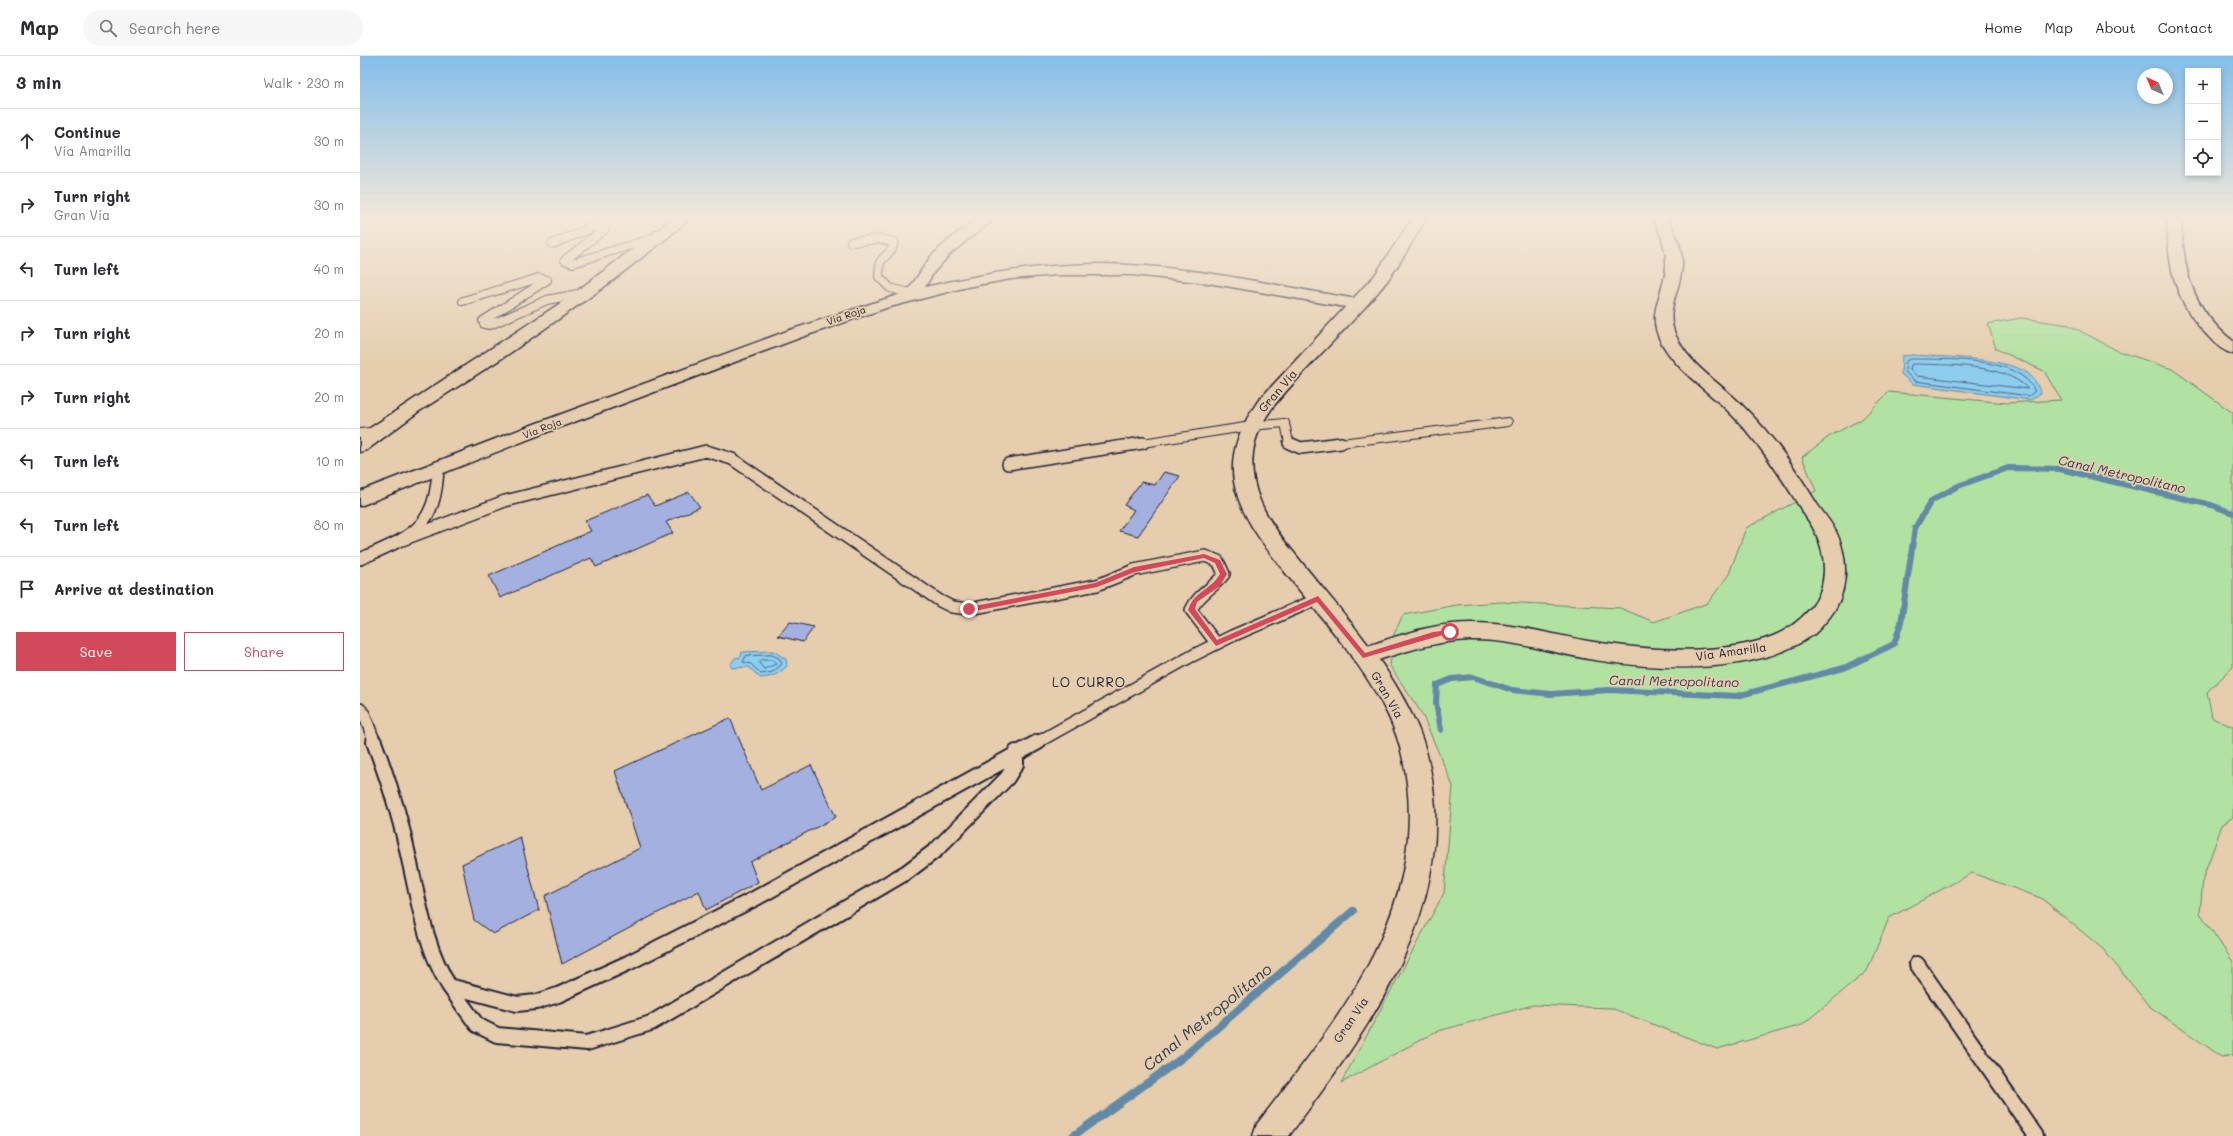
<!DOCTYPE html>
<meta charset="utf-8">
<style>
body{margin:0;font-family:Mali,sans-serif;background:#f7f7f7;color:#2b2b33}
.controls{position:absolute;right:12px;top:12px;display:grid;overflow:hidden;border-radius:0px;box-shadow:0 2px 6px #0003}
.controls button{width:36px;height:36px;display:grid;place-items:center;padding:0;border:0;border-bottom:1px solid #e1e1e2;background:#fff;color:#2b2b33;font:20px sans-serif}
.compass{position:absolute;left:1777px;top:12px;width:36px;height:36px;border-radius:50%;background:#fff;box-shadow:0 2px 6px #0003;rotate:316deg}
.stop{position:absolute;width:12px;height:12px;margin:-9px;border:3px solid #d1495b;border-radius:50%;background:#fff}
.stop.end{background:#d1495b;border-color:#fff;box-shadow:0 1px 4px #0008}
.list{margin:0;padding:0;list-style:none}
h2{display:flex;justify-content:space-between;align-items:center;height:52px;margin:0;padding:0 16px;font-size:17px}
h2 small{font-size:13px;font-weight:400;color:#7c7c81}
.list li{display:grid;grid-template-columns:26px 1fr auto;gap:12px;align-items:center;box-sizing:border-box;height:64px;padding:0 16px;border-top:1px solid #e1e1e2}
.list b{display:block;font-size:15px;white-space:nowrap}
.list p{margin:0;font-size:13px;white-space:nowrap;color:#7c7c81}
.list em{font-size:13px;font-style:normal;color:#7c7c81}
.actions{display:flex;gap:8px;padding:12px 16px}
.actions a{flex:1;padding:9px 0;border:1px solid #d1495b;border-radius:0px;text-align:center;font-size:14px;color:#d1495b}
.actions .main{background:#d1495b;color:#fff}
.icon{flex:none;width:22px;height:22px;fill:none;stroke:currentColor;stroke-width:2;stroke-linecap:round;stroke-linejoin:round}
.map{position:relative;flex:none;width:1873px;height:1080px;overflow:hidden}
header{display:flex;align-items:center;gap:24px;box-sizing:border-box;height:56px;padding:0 20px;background:#fff;border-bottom:1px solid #e1e1e2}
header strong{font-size:19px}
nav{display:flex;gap:22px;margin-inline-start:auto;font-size:14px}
.search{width:280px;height:36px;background:#f7f7f7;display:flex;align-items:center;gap:10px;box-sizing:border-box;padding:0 14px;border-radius:22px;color:#7c7c81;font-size:15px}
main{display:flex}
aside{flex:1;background:#fff}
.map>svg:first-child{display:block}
</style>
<header>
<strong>Map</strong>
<div class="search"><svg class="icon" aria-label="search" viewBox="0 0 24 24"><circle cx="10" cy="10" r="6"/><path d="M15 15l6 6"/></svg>Search here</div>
<nav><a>Home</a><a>Map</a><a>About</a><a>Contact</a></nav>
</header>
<main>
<aside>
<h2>3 min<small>Walk · 230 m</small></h2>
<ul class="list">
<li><svg class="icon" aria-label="ahead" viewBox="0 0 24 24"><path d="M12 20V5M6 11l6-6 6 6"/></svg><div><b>Continue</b><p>Vía Amarilla</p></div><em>30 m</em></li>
<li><svg class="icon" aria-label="right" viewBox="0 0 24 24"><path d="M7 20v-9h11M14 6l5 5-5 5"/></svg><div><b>Turn right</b><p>Gran Vía</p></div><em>30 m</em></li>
<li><svg class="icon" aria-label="left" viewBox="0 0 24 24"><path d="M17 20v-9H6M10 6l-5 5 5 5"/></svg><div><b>Turn left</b></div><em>40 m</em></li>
<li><svg class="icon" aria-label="right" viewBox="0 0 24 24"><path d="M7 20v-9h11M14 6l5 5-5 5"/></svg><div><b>Turn right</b></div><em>20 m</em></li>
<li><svg class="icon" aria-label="right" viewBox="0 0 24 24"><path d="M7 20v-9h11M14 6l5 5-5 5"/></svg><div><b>Turn right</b></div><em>20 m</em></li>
<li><svg class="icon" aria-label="left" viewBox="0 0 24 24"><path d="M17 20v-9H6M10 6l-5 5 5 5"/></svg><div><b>Turn left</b></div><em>10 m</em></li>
<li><svg class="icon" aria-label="left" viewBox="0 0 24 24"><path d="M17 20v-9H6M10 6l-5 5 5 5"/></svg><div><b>Turn left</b></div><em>80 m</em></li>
<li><svg class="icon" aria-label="arrive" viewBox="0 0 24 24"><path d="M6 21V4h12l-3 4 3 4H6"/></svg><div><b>Arrive at destination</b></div></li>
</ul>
<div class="actions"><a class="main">Save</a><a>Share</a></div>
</aside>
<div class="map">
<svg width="1873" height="1080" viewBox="0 0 1873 1080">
<rect width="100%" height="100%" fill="#e5cdad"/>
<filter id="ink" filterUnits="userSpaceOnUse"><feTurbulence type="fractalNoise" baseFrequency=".025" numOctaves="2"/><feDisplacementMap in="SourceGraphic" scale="8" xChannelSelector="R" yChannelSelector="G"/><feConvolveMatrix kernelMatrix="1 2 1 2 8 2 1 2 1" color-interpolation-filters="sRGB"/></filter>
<g filter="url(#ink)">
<path fill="#b1e2a2" stroke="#6a826e" d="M1661,262L1709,269L1758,295L1812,313L1873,357V611L1847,636L1852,662L1873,671V761L1862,769L1843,822L1840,857L1873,906V999L1862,1001L1789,950L1743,893L1681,842L1612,817L1529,862L1507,915L1442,969L1357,993L1251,952L1173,949L1075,976L981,1027L1084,837L1093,730L1062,658L1030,610L1034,578L1043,559L1097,549L1141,546L1260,552L1294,566L1348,547L1369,518L1386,472L1456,435L1442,401L1470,380L1502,363L1529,336L1647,347L1701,344L1684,315L1636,293L1628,268Z"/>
<path fill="#8dcdee" stroke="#6289a6" d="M1552,299C1578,301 1655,301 1672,321C1676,325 1678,332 1681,337L1670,344L1553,328L1541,318L1542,300Z
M413,595L426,603L427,610C418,619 412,621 400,622L389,611L372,612L370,609L375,602L381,601L382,596Z"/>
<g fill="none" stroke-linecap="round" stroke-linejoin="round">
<path stroke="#4d6683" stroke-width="1" d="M1552,303C1586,304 1658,299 1675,335L1669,340L1555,325L1545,316L1546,305Z
M1552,308C1585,309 1645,307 1668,333L1557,320L1550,314Z
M412,599L419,602L422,608L413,616L401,618L391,608L383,606L386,600Z
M401,604H412L416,608L404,613L399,607Z"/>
<path stroke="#6289a6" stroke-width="6" d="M1081,674L1076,647L1077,629L1092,623L1113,621L1152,634L1191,638L1249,634L1377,640L1484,612L1534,588L1541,567L1555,472L1571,445L1598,430L1648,412L1700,413L1851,449L1873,457"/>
<path stroke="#6289a6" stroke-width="8" d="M713,1080L822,1002L993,855"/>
</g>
<path fill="#a4b0e0" stroke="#22223b" d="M804,416L820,420L778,480L759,475L774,454L764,449L781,426L795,429Z
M329,436L340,451L306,466L313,477L236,511L231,502L140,542L129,520L231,475L225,465L287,439L295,450Z
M430,566L454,571L443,586L418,580Z
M370,662L401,734L451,709L476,761L390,806L398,826L346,854L339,835L202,908L185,840L280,792L255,715Z
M160,781L179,854L133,878L114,864L102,808Z"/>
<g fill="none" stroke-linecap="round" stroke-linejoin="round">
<g stroke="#22223b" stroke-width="10">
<path id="lane-far2" d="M491,186L520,183L534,186L532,193L520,206L519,221L530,232L554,238
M192,188L239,169H246L245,173L205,204L213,207L297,181
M103,245L179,222L187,224L123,265L124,268L130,269L187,244L223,237
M0,377L19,375
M776,388L891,370L925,367L929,387L931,388
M973,388L1148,366"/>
</g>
<g stroke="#22223b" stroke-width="14">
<path id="lane-far1" d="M929,387L941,392L981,387
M648,408L783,387
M42,484L145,445L346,395L372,403L580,545L592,551L609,553L737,529L774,514L845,500L858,505L864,518C854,532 838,538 831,554L856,587
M0,503C52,480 76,473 78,411
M0,653L4,658L15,687
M676,687L832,600L872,580L958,543"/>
</g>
<g stroke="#22223b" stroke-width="18">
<path id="lane" d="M14,686C28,723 41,763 49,803C59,846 65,891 89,930L157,948L176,946L198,939L268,907L396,842L678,686
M1557,908L1676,1080
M89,930L117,969L137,979L227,987L291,967L547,816L576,794L647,722L656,708V696"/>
</g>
<g stroke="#22223b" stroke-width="3">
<path id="street" d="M315,161H331L307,182L240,234L147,299L58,356L7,394L0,396V380L10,372L205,244Z
M620,161H637L591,197L574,216L565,231C621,218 676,209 733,208C821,207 910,229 997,243L1003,245L1005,248L1003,251L997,253L848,227L772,219H697L651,223L607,231L526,252L442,281L182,378L0,450V435L169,370L430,274L547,236L571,200L591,182Z
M1292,161H1306C1315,176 1323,192 1322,210C1320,239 1302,255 1318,284C1332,311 1361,328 1382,349C1412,378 1435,412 1457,448C1464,458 1473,468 1478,480C1489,506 1488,539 1469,562C1464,567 1459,575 1453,579C1393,621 1297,614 1228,603C1189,596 1150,583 1110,584C1073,585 1038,598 1003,609L995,606L991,600L995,594C1033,582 1072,566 1113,567C1152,567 1190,578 1228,585C1284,594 1360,601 1413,580C1428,574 1440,564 1450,553C1468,533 1467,501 1456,478C1452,468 1444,459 1439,450C1418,416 1397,384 1369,356C1346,333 1317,315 1301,286C1285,256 1305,239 1306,209C1307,192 1300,176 1292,161Z
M1807,161H1821C1823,213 1830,251 1873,285V298C1862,295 1853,286 1846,278C1814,245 1807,205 1807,161Z"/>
</g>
<g stroke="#22223b" stroke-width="3">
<path id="secondary" d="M1053,161H1067C1054,182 1042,205 1027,225C1002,257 971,286 944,316C924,338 903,357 895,386C884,430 908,466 935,498C976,550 1023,599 1052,659C1067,688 1073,720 1075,752C1081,879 1000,983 929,1080H893L897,1068C958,988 1028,907 1045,805C1053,757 1049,703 1028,659C1002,606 960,561 924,515C904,489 880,460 874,426C869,396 881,370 898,345L1015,219Z"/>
</g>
<use href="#lane-far2" stroke="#e5cdad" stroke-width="8"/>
<use href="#lane-far1" stroke="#e5cdad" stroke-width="11"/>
<use href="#lane" stroke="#e5cdad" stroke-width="14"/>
<use href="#street" fill="#e5cdad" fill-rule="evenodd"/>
<use href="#secondary" fill="#e5cdad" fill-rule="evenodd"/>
</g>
</g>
<linearGradient id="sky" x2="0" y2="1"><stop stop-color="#83beea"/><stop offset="0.52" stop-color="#f3e8da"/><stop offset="1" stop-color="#f3e8da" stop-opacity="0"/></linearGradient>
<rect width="1873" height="312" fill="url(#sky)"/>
<path fill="#d1495b" d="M844,498L860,504L867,518L860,530L837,546L835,553L857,584L958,540L1005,597L1073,576L1090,574L1093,576L1003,602L957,546L856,590L828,554C834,535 851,534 860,518L855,507L844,502L775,516L737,531L609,556L606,553L609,551L735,527L774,511Z"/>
<g text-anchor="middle" stroke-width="3.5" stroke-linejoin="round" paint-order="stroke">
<g font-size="10" fill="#22223b" stroke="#e5cdad">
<text transform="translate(486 259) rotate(-19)" y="4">Vía Roja</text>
<text transform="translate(182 372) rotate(-21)" y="4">Vía Roja</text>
</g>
<g font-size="12" fill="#22223b" stroke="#e5cdad">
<text transform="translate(918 335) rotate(-49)" y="4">Gran Vía</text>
<text transform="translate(1371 596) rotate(-8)" y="4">Vía Amarilla</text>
<text transform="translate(1027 639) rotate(60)" y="4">Gran Vía</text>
<text transform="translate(991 964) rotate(-56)" y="4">Gran Vía</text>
</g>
<g font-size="13" font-style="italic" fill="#323c56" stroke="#e5cdad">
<text transform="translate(1762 418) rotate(13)" y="5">Canal Metropolitano</text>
<text transform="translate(1314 625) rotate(1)" y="5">Canal Metropolitano</text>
</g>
<g font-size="13" letter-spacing="1" fill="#22223b" stroke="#e5cdad">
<text x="729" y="631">LO CURRO</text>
</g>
<g font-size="16" font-style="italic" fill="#323c56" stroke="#e5cdad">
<text transform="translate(847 961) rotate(-39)" y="6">Canal Metropolitano</text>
</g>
</g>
</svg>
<div class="controls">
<button>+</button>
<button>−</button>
<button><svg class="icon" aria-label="locate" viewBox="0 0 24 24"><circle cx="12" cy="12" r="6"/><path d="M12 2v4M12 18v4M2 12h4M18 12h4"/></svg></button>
</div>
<svg class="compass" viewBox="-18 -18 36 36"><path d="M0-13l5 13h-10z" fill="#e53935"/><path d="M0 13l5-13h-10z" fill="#7c7c81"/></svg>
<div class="stop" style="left:1090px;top:576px"></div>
<div class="stop end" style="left:609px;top:553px"></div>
</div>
</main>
